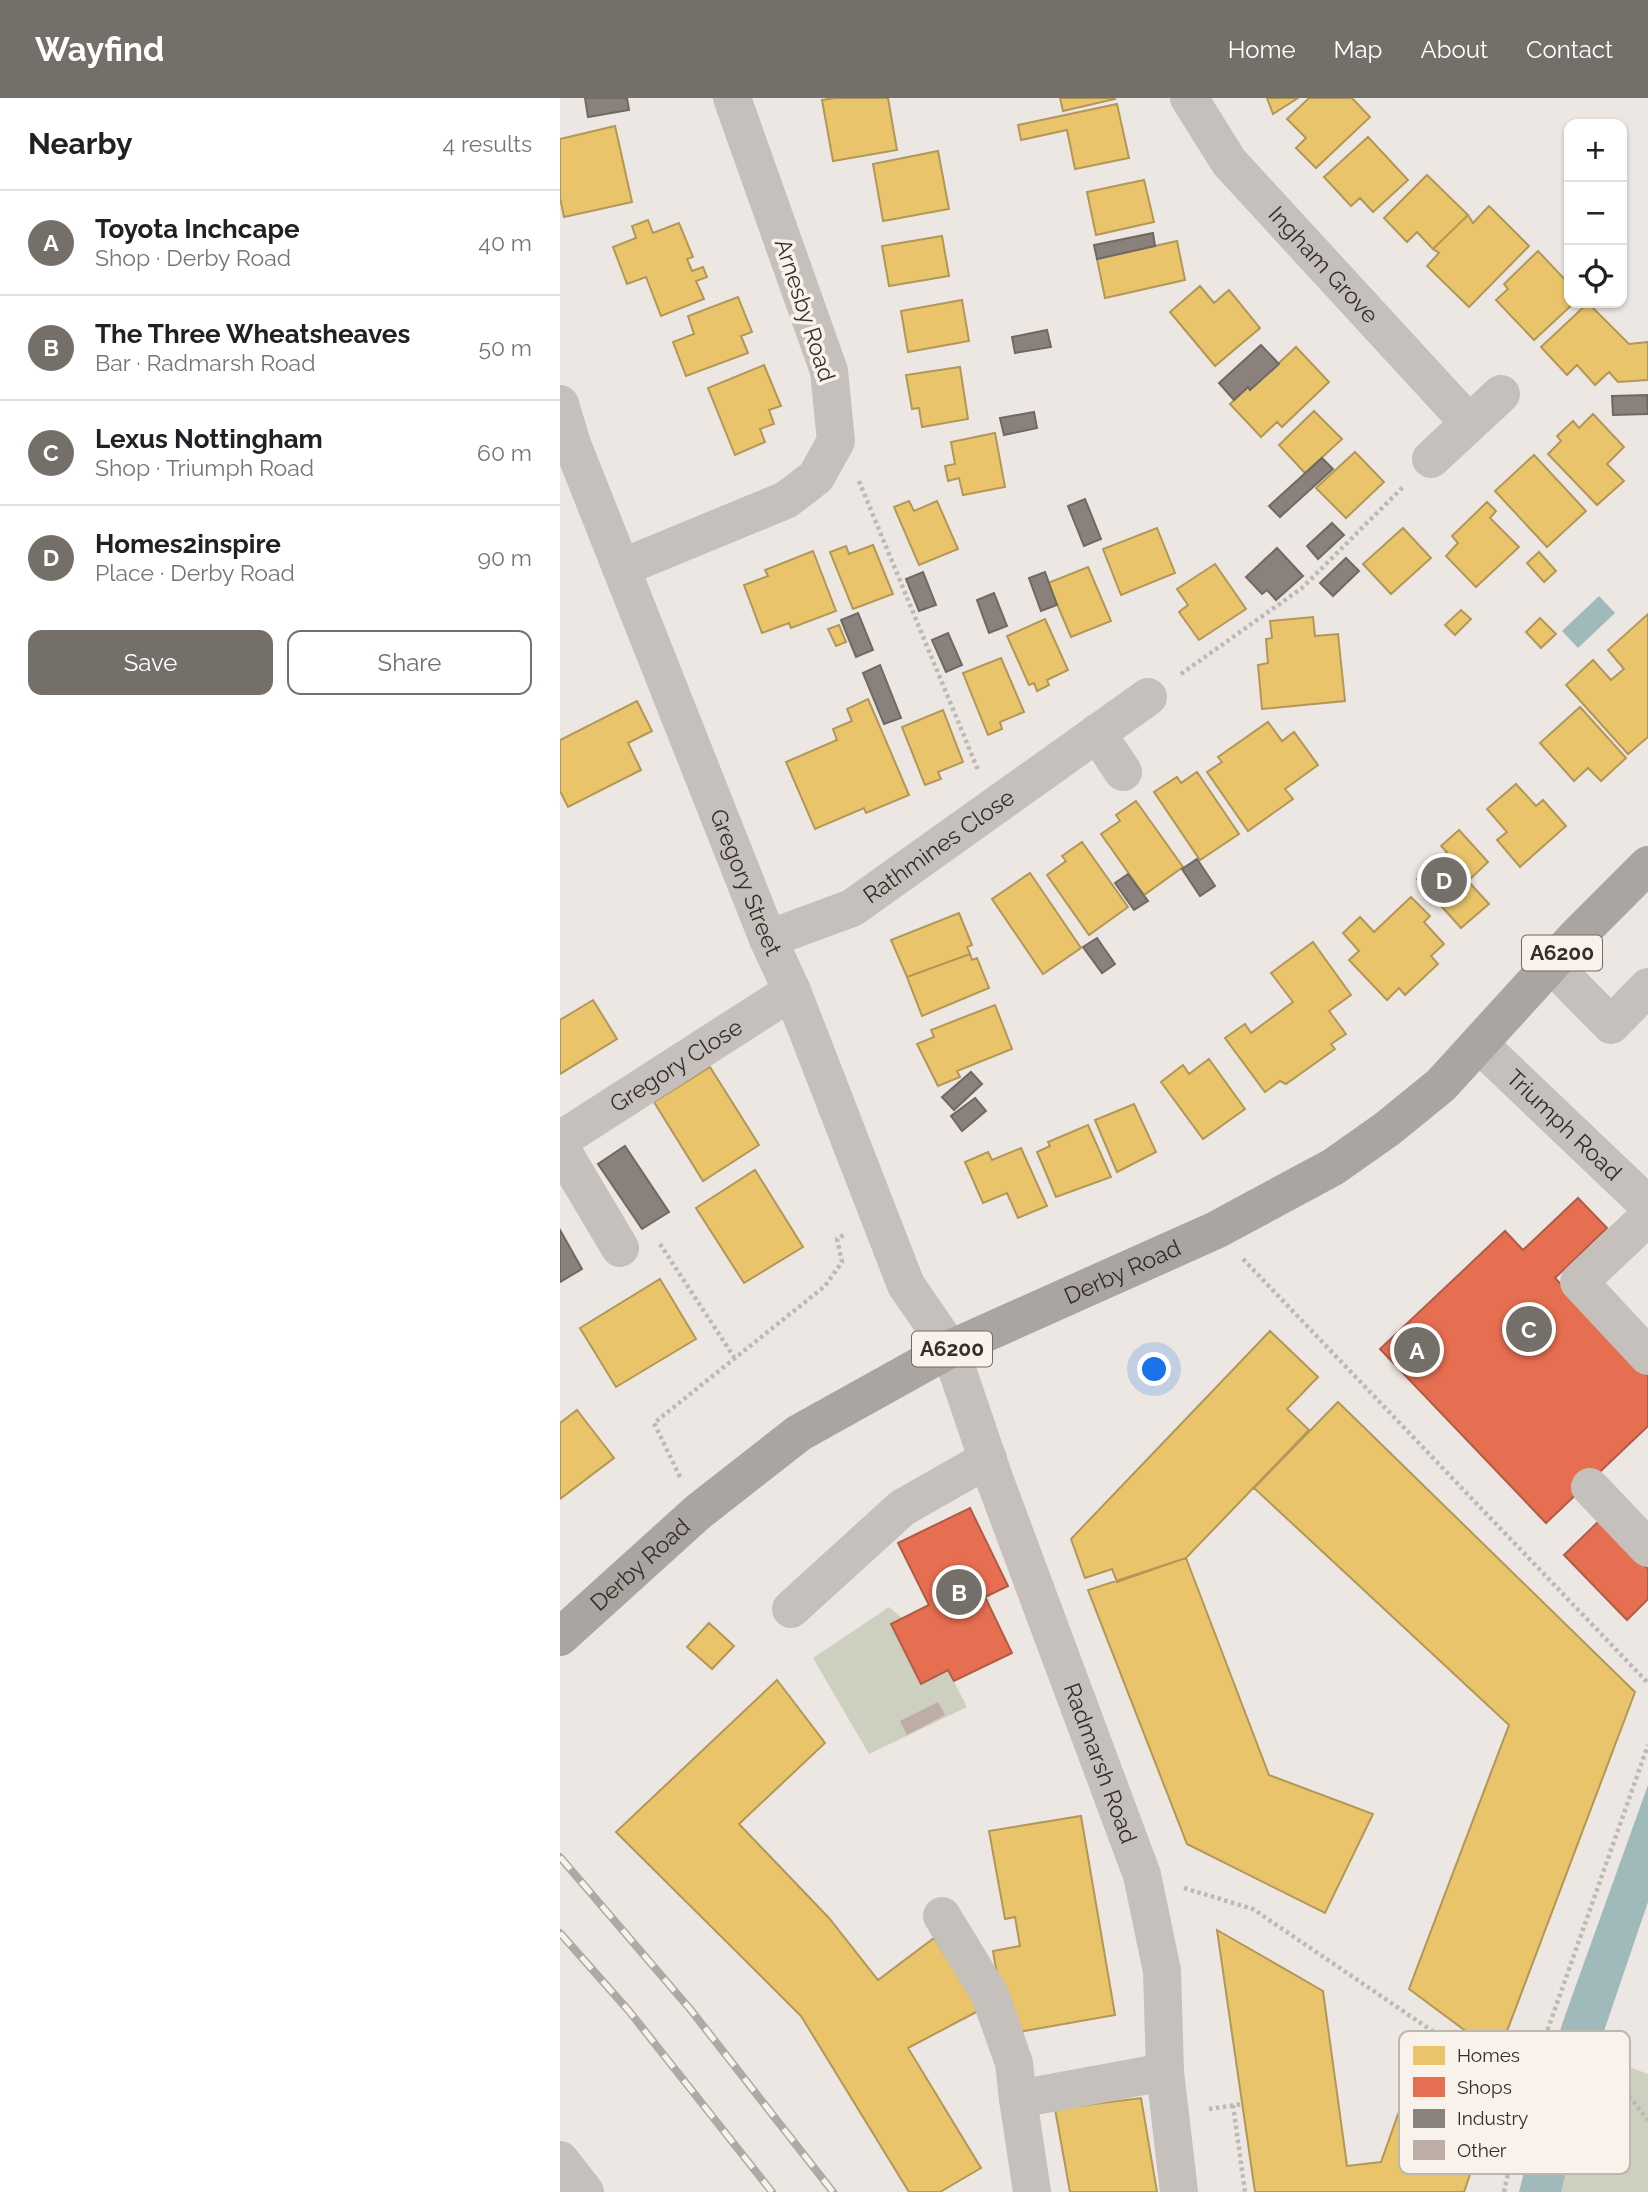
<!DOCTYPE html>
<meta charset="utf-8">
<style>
body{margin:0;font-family:Raleway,sans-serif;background:#f2f2f2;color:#202124}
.controls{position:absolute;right:21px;top:21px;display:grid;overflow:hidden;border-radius:14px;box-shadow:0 2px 5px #0004}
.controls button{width:63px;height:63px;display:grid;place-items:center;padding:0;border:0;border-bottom:2px solid #e0e0e0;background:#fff;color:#202124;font:35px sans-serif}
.you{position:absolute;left:595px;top:1272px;width:24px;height:24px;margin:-18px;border:5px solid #fff;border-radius:50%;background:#1a73e8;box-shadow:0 0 0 10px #1a73e833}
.badge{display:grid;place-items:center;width:46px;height:46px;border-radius:50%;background:#756f6a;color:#fff;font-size:23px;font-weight:700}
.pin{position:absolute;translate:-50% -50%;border:4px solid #fff;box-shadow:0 2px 7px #0006}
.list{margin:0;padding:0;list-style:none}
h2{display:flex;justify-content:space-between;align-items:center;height:91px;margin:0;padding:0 28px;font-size:30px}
h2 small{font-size:23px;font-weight:400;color:#757577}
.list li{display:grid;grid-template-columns:46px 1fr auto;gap:21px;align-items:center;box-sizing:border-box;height:105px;padding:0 28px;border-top:2px solid #e0e0e0}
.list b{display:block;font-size:26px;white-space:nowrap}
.list p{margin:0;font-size:23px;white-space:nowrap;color:#757577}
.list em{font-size:23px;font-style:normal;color:#757577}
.actions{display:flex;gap:14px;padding:21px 28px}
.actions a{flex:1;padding:16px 0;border:2px solid #756f6a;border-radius:14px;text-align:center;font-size:24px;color:#756f6a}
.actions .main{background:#756f6a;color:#fff}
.icon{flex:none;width:38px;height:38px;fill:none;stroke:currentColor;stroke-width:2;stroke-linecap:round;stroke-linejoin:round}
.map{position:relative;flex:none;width:1088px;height:2094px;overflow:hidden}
header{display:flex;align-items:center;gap:42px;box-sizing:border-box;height:98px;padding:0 35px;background:#756f6a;color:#fff}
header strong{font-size:33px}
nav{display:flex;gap:38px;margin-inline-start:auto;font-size:24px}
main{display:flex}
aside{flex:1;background:#fff}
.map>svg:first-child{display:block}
</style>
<header>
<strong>Wayfind</strong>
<nav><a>Home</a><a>Map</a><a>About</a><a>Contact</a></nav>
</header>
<main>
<aside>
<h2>Nearby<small>4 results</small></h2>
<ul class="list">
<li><span class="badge">A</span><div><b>Toyota Inchcape</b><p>Shop · Derby Road</p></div><em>40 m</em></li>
<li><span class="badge">B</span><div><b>The Three Wheatsheaves</b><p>Bar · Radmarsh Road</p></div><em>50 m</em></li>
<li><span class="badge">C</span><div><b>Lexus Nottingham</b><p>Shop · Triumph Road</p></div><em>60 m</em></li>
<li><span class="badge">D</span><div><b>Homes2inspire</b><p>Place · Derby Road</p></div><em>90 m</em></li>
</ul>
<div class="actions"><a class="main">Save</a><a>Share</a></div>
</aside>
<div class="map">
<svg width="1088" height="2094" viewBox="0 0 1088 2094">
<rect width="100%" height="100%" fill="#ece7e2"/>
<path fill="#cdd0be" d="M329,1509L342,1520L331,1526L360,1586L388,1572L407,1609L309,1656L253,1560Z
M1037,1957L1088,1976V2094H1001Z"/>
<path fill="#a0babb" d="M1039,498L1055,515L1018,550L1002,533Z
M1088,1687V1804L1041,1942L1001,2094H959L1002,1926Z"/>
<path fill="#e9c46a" stroke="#b39757" stroke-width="2" d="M275,0H328L337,52L273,63L262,2Z
M500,0H554L555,1L503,13Z
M707,0H738L713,16Z
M749,0H792L810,19L756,70L736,50L746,40L727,21Z
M557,6L569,60L515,71L507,32L461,42L458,27Z
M55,28L72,104L4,119L0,100V41Z
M808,39L848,82L813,114L800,100L791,108L764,79Z
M378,53L389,111L323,123L313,66Z
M867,77L908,117L873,151L857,134L847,144L824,120Z
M584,82L594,124L536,137L527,94Z
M929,108L969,148L909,209L867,168L879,155L873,151L908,117L913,125Z
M88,122L93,135L119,125L133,159L127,161L132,173L143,169L147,179L136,183L144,201L101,218L86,179L67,186L53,149L76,140L72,128Z
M382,138L389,178L329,188L322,148Z
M617,143L625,182L545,200L537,161Z
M978,153L1009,186V205H1014L974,242L936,202L948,191L944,186Z
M640,188L654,205L669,192L700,230L655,268L610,214Z
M178,199L192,234L181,238L188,255L126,278L113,244L134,236L128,218Z
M402,202L409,243L348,254L341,213Z
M1028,205L1069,246L1088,244V282L1058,284L1049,274L1035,287L1017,267L1007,277L981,249Z
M736,249L769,284L722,329L717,324L701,339L670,306L688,289L690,292Z
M204,267L221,308L209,312L214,326L200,331L205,344L175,357L148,290Z
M400,269L408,321L362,329L359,310L352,311L346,277Z
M754,313L782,341L745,375L719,347Z
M1033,316L1064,349L1047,366L1064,383L1037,407L988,356L1001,343L997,338L1013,323L1019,330Z
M435,335L445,389L403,397L399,380L388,383L385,368L395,366L391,344Z
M795,354L824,384L786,420L756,390Z
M974,357L1026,413L987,449L935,393Z
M349,403L354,413L377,403L398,451L359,467L334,409Z
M927,404L936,413L930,420L959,449L916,489L886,458L898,445L892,438Z
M597,430L615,475L561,497L543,451Z
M843,430L871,460L831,496L803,466Z
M313,447L333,496L293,511L270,454L286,448L289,456Z
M253,453L276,513L231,530L229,525L202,535L184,487L208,478L205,472Z
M979,454L996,473L984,484L967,465Z
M655,466L686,511L639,542L619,514L628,507L617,491Z
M528,469L551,523L511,539L488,485Z
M901,512L911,521L895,537L885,527Z
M1088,516V639L1068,656L1006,587L1033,562L1051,582L1064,571L1048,552Z
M753,519L755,538L778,536L785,603L702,611L698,567L708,565L706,541L712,540L710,523Z
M980,520L996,536L981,550L966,534Z
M485,521L508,572L487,582L489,587L477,593L474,585L469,587L447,538Z
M279,527L286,544L276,548L268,531Z
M441,560L464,614L440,624L442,631L428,637L403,575Z
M308,601L349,697L306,715L304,710L255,731L226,664L277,642L273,631L292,623L287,611Z
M77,603L92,633L68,645L81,672L8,709L0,693V642Z
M1020,609L1066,660L1041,683L1028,670L1014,683L980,645Z
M383,612L403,664L378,674L381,681L365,687L342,629Z
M708,624L722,643L734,634L758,667L725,691L733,701L688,733L647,674L662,664L658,659Z
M637,674L679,736L640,762L594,694L617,679L621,685Z
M956,686L976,708L983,702L1006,728L960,769L937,742L947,734L927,711Z
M576,703L623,769L584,797L541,736L560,723L556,717Z
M899,732L928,764L908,783L929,806L901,830L857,781L887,754L881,748Z
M522,744L568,809L529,837L487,777L506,763L502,758Z
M470,775L521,850L483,876L432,801Z
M851,799L870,818L864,824L884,846L871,858L878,866L845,897L839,890L827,902L789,862L799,853L783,835L800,819L814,834Z
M399,815L412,847L407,849L410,856L347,879L331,842Z
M753,844L791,897L769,913L786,936L771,946L775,951L726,986L720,983L705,994L665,940L685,926L691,935L733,904L711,875Z
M410,856L412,862L417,860L429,890L362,918L347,879Z
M33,902L57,941L0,976V922Z
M435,907L452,951L397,973L400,979L378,988L357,946L374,939L371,932Z
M649,961L685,1011L643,1041L601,984L623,967L629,976Z
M150,969L199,1047L143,1083L94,1004Z
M574,1006L596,1054L557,1074L535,1022Z
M528,1027L551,1079L496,1099L477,1054L490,1048L488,1044Z
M461,1050L487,1108L458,1120L447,1095L423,1105L405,1064L428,1054L432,1062Z
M195,1072L243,1149L184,1185L136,1110Z
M100,1181L136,1241L56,1289L20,1230Z
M710,1233L758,1279L727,1311L749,1332L626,1460L557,1484L552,1471L525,1480L511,1441Z
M778,1304L1075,1594L938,1957L849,1891L949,1627L694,1390Z
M17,1312L54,1360L0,1401V1325Z
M626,1460L709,1677L813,1716L765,1815L627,1746L528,1492Z
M149,1525L174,1548L152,1571L127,1549Z
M217,1582L265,1645L179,1726L269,1820L318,1882L374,1840L420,1912L348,1950L421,2070L380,2094H349L241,1918L56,1734Z
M521,1718L555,1917L447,1936L433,1853L460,1848L455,1819L445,1821L429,1733Z
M657,1832L763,1893L787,2068L821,2064L857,1963L932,2013L904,2094H695Z
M581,2000L597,2094H510L495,2011Z"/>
<path fill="#e76f51" stroke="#b25c45" stroke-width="2" d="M1018,1100L1047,1130L995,1180L1088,1278V1328L986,1425L820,1251L945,1133L963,1152Z
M410,1410L448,1488L425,1499L452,1555L394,1583L388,1572L361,1586L331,1526L369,1507L338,1445Z
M1040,1422L1088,1471V1501L1067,1522L1004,1457Z"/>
<path fill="#8a817c" stroke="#706863" stroke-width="2" d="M25,0H67L69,12L28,19Z
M593,135L595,148L537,161L534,147Z
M487,232L491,249L455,255L452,239Z
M701,247L719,266L690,292L688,289L674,302L659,285Z
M1087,297L1088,316L1053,317L1052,298Z
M474,314L477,330L444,337L440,320Z
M762,360L773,371L720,419L709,408Z
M525,401L541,441L524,448L508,408Z
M772,425L784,437L758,461L747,448Z
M717,450L743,478L716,502L707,492L702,496L686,479Z
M786,460L799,473L773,498L760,485Z
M363,474L376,507L359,513L346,481Z
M485,474L497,507L481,513L469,480Z
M434,495L447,528L429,535L417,502Z
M298,515L313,552L296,559L281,522Z
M388,535L402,567L386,574L372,542Z
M320,567L341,620L324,626L303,575Z
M637,761L655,788L640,798L622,771Z
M568,776L588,803L574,812L555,785Z
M537,840L555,866L542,875L523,849Z
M411,974L422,986L394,1012L382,999Z
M415,1000L426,1013L402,1033L391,1018Z
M65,1048L109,1114L82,1131L38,1066Z
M0,1132L22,1171L0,1184Z"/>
<path fill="#beada6" d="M378,1604L385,1617L347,1637L340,1623Z"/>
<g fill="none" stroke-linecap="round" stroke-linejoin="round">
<path stroke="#beb9b4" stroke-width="4.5" stroke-dasharray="3.5 3.5" stroke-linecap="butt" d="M299,383L418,672
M621,576L742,490L843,389
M100,1146L174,1259
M683,1161L1088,1585
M120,1379L94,1325L265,1188L282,1164L277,1141L285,1136
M624,1790L693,1811L965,1996
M981,1948L1051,1973L1088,2023
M673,2007L685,2094
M649,2011L682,2006
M944,2094L965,1996L1088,1647"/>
<g stroke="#c5c0bb" stroke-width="38">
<path id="s1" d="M629,0L669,64L909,325"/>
<path id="s2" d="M0,306L12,346L208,841L232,893L346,1187L390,1251L434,1380L582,1777L602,1873L605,1974L619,2094"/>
<path d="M871,361L941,296"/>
<path d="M61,470L226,402L256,379L276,343L269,273L172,0"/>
<path d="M537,635L563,674"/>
<path id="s3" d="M208,841L292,810L588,599"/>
<path d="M991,866L1051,927L1088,889"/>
<path id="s4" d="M920,947L1088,1107"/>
<path id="s5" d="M0,1042L232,893"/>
<path d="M0,1049L60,1150"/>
<path d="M1088,1119L1019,1184L1088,1258"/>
<path d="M1030,1389L1088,1450"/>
<path d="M231,1511L342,1410L428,1361"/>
<path d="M382,1818L430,1897L454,1965L458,2001L605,1974"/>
<path d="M458,2001L472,2094"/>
<path d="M0,2062L25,2094"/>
</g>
<path stroke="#aaa5a0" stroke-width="38" id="s6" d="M0,1539L138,1414L239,1335L390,1251L656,1132L773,1069L827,1031L881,987L1015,840L1088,767"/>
<g stroke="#ada9a5" stroke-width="8">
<path id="rail" d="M0,1759L130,1911L273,2094
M0,1835L69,1913L212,2094"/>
</g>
<use href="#rail" stroke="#f8f2ea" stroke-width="5" stroke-dasharray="16" stroke-linecap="butt"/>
</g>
<g text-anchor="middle" stroke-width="7" stroke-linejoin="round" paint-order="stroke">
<g fill="#f8f2ea" stroke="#706964" stroke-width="2">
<rect x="962" y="837.5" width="80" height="35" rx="5"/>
<rect x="352" y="1233.5" width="80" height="35" rx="5"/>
</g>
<g font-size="21" font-weight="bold" fill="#352e2a">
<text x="1002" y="862">A6200</text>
<text x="392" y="1258">A6200</text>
</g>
<g font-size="23" fill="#352e2a" stroke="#f8f2ea">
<text dy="8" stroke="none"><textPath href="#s1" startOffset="215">Ingham Grove</textPath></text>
<text transform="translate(245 212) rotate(72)" y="8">Arnesby Road</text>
<text dy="8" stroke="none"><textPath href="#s3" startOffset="196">Rathmines Close</textPath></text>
<text dy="8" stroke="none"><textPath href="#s2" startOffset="513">Gregory Street</textPath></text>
<text dy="8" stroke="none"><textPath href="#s5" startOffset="138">Gregory Close</textPath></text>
<text dy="8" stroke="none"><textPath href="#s4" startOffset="116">Triumph Road</textPath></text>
<text dy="8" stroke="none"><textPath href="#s6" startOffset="676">Derby Road</textPath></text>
<text dy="8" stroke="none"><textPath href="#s6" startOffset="108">Derby Road</textPath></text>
<text dy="8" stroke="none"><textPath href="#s2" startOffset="1465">Radmarsh Road</textPath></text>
</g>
</g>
<rect x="839" y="1933" width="231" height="143" rx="10" fill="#f8f2ea" stroke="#beb7b0" stroke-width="2"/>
<rect x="853" y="1948" width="32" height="19" fill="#e9c46a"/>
<rect x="853" y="1979" width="32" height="20" fill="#e76f51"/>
<rect x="853" y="2011" width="32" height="19" fill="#8a817c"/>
<rect x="853" y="2042" width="32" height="20" fill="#beada6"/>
<g font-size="19" fill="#352e2a">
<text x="897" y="1964">Homes</text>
<text x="897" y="1996">Shops</text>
<text x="897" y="2027">Industry</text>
<text x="897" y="2059">Other</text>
</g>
</svg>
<div class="controls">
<button>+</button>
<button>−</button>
<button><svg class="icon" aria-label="locate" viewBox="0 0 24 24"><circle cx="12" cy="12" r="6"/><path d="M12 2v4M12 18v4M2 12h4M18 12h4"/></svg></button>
</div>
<div class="you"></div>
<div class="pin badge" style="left:857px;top:1252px">A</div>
<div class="pin badge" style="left:399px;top:1494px">B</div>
<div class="pin badge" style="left:969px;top:1231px">C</div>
<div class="pin badge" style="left:884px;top:782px">D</div>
</div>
</main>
